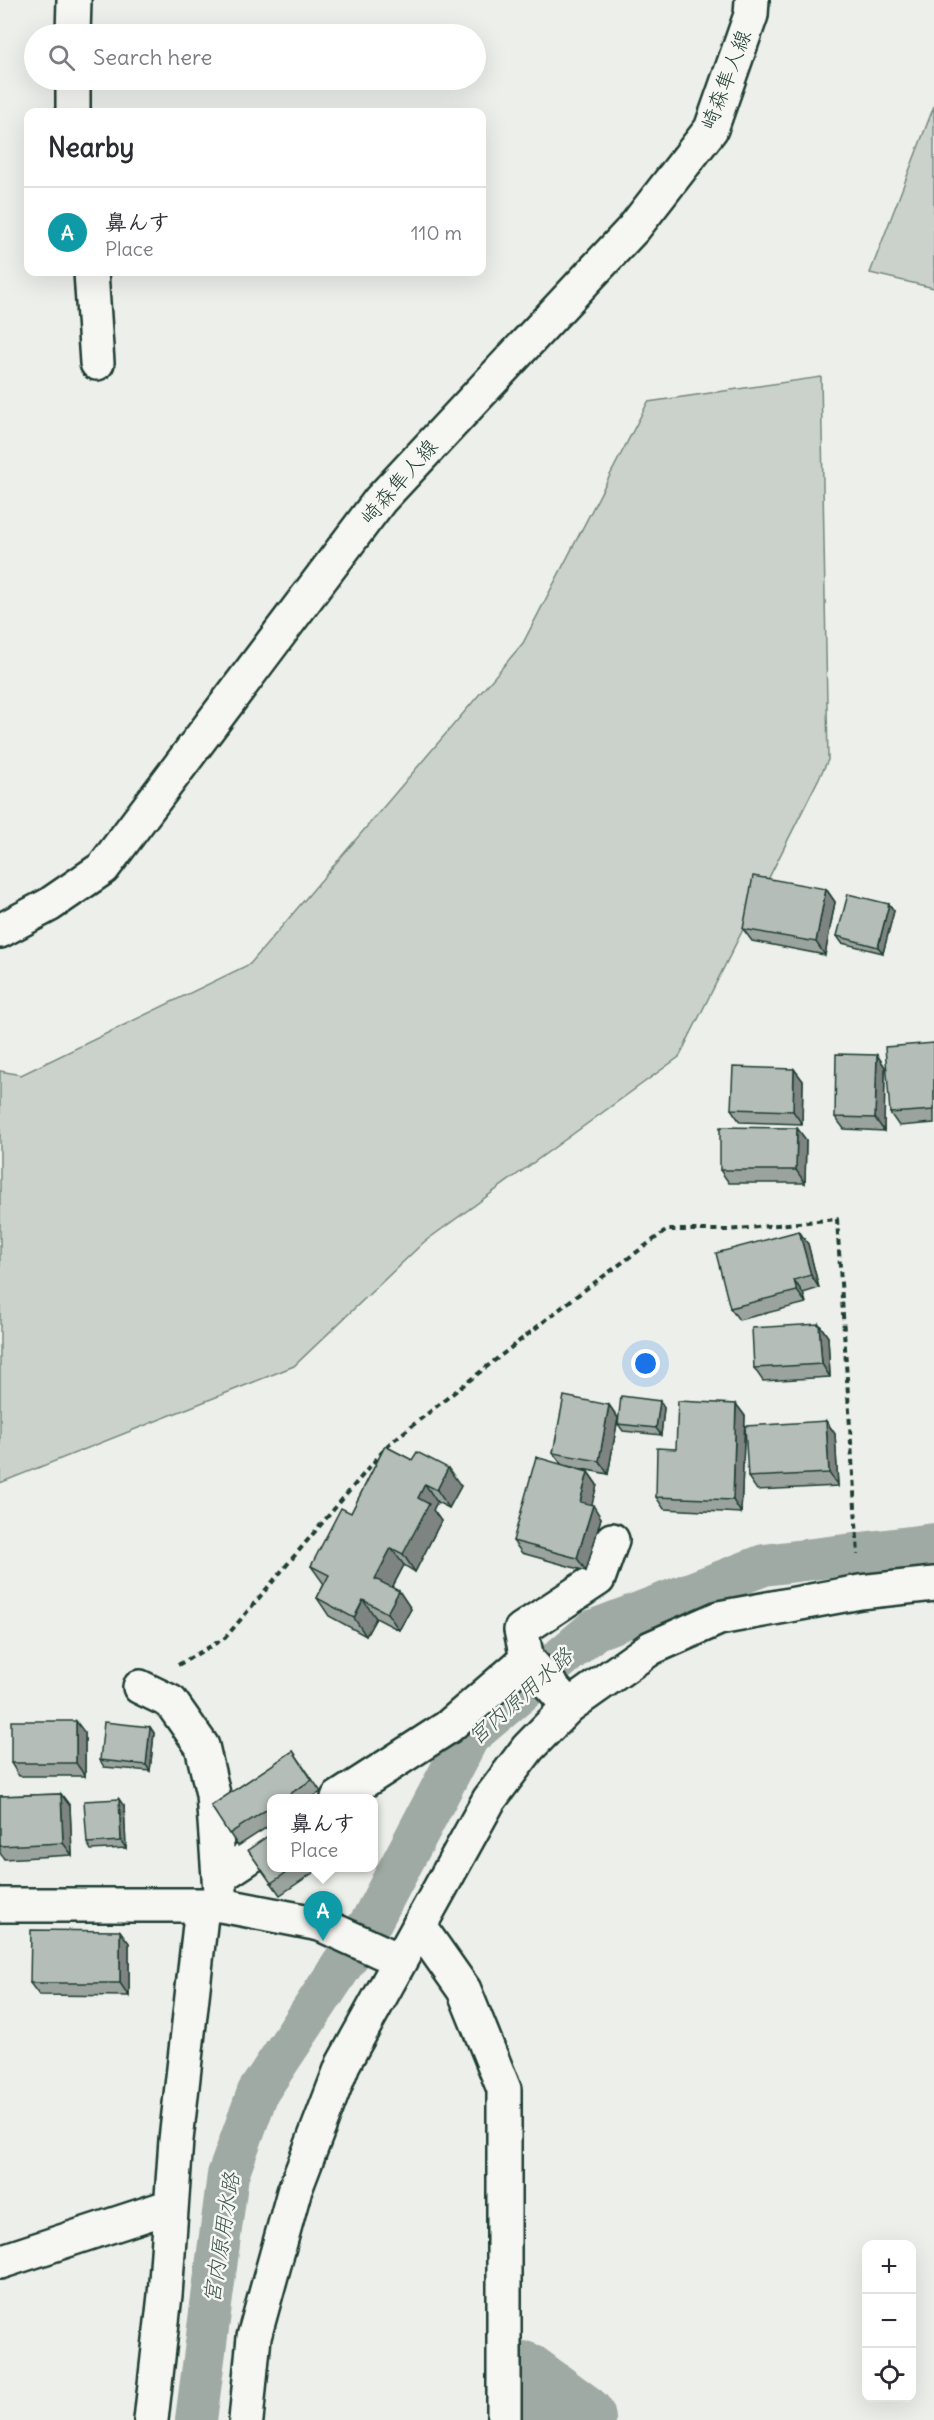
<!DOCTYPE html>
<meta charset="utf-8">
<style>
body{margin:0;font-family:Delius,"Klee One",sans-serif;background:#f7f7f7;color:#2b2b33}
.controls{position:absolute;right:18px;bottom:18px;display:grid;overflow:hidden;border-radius:12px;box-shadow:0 6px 24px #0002}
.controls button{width:54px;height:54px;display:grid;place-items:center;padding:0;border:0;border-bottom:2px solid #e1e1e2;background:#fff;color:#2b2b33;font:30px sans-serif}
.you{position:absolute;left:646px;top:1364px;width:21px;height:21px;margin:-15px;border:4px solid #fff;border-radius:50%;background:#1a73e8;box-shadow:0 0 0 9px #1a73e833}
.badge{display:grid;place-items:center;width:39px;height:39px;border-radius:50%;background:#db2777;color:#fff;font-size:20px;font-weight:700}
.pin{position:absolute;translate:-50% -50px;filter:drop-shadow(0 2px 3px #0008)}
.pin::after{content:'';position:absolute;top:32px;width:21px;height:18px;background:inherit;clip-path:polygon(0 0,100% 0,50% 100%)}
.popup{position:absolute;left:267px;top:1794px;width:111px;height:78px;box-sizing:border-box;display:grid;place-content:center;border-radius:12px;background:#fff;filter:drop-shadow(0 2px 4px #0005);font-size:20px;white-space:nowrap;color:#7c7c81}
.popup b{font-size:22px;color:#2b2b33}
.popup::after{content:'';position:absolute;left:50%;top:100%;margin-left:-12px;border:12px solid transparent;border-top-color:#fff}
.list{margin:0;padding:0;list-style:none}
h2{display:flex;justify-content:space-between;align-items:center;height:78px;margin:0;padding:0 24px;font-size:26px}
h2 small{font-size:20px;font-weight:400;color:#7c7c81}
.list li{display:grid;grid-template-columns:39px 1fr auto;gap:18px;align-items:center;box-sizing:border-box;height:90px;padding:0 24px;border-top:2px solid #e1e1e2}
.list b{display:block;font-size:22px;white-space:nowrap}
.list p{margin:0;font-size:20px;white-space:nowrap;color:#7c7c81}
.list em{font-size:20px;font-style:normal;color:#7c7c81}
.icon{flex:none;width:33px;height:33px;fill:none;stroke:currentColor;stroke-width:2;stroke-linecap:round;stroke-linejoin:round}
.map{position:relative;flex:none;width:934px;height:2420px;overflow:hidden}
.search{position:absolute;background:#fff;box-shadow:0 6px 24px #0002;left:24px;top:24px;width:462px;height:66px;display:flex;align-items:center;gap:15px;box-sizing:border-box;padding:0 21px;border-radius:33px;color:#7c7c81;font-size:22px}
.panel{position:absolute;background:#fff;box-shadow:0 6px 24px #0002;left:24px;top:108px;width:462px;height:168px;border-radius:12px}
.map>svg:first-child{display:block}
</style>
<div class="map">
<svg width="934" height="2420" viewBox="0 0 934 2420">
<rect width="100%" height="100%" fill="#edefea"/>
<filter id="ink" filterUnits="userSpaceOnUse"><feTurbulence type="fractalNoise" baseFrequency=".0167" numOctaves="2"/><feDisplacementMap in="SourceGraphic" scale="12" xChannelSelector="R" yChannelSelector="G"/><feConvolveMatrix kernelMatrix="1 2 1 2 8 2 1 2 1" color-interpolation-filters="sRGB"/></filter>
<g filter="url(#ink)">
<path fill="#cbd2cc" stroke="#758880" stroke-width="1.5" d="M934,106V288L870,273Z
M821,377L828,760L679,1057L424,1242L294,1366L0,1483V1071L21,1075L250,964L523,643L648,402Z"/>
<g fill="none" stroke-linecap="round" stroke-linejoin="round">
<path stroke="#9faaa4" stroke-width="42" d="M196,2420L228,2175L258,2092L372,1920L469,1736L594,1630L764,1565L934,1544"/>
<path stroke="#9faaa4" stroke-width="74" d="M522,2378L579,2420"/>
<g stroke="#1f3d34" stroke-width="38">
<path id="street" d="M73,34L74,0
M73,112V80
M91,272L97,363
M527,1659L569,1706
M140,1687L171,1702L202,1746L213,1794L221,1905
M338,1798L448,1727L527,1659L521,1630L598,1579L612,1540
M219,1877L272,1842
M0,1905H221L320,1924L399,1960
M419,1926L464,1990L504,2089V2420
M0,2262L171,2206
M151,2420L165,2295L176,2140L202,1907"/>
</g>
<g stroke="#1f3d34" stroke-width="38">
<path id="secondary" d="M0,931L49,905L103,868L380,500L634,228L711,129L751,15L752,0
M246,2420L254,2337L294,2192L343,2064L489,1800L528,1748L569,1706L651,1648L719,1618L860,1592L934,1584"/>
</g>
<path stroke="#1f3d34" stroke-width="4" stroke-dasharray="6 4.5" stroke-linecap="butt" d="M178,1665L225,1638L389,1444L575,1297L667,1230H728L837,1219L858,1555"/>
<use href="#street" stroke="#f6f6f2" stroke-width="33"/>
<use href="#secondary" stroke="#f6f6f2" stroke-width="33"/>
</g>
<path fill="#9ba39e" stroke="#1f3d34" stroke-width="1.5" d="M826,889L835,902L825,955L752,941L743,929Z
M889,904L894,911L883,953L842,943L837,936Z
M934,1043V1123L899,1126L890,1113Z
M877,1055L885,1067L884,1131L844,1129L835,1117Z
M794,1069L803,1081L802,1124L740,1122L731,1109Z
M797,1128L806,1140L805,1183H729L720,1170Z
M808,1244L819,1288L803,1293L806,1303L739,1320L730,1308Z
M819,1324L828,1337L830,1377L763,1381L754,1368Z
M736,1404L745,1416L741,1513L664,1509L656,1497L676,1449Z
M609,1405L618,1418L608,1474L567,1466L588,1472L597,1485L591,1505L601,1518L586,1571L522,1553L513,1541L562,1465L553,1453Z
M664,1408L661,1435L623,1431L618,1424Z
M826,1421L835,1434L838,1486L757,1490L748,1477Z
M385,1446L461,1486L449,1508L437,1502L433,1510L441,1521L415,1572L404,1565L392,1588L399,1591L411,1609L399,1630L376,1618L366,1636L329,1616L317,1598L324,1584L311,1566L351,1513Z
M150,1727L154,1733L150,1771L104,1767L100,1760Z
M85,1733V1776H19L11,1763Z
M293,1751L321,1792L311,1798H272V1824L238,1846L211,1806Z
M61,1794L70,1806L72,1855L4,1859L0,1853V1796Z
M124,1806L126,1848L91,1850L87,1843Z
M248,1850L272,1868H320L280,1895Z
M120,1931L129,1943V1996L39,1995L30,1983Z"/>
<path fill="#7e8481" stroke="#1f3d34" stroke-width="1.5" d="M826,889L835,902L825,955L816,942Z
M889,904L894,911L883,953L878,947Z
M877,1055L885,1067L884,1131L875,1118Z
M794,1069L803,1081L802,1124L793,1111Z
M797,1128L806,1140L805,1183L796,1170Z
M799,1231L808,1244L819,1288L811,1275Z
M794,1280L803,1293L806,1303L797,1291Z
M819,1324L828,1337L830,1377L822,1364Z
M660,1401L664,1408L661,1435L656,1428Z
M736,1404L745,1416L741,1513L733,1500Z
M609,1405L618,1418L608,1474L599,1461Z
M826,1421L835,1434L838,1486L829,1473Z
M448,1468L461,1486L449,1508L437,1490Z
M588,1472L597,1485L589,1515L580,1502Z
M425,1484L437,1502L433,1510L441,1521L415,1572L403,1554L418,1498Z
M593,1505L601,1518L586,1571L577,1558Z
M391,1548L404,1565L387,1597L375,1579Z
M399,1591L411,1609L399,1630L387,1613Z
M363,1600L376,1618L366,1636L354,1618Z
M76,1721L85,1733V1776L76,1763Z
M150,1727L154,1733L150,1771L146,1765Z
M61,1794L70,1806L72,1855L63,1843Z
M119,1799L124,1806L126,1848L121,1841Z
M120,1931L129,1943V1996L120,1983Z"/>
<path fill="#b4bdb8" stroke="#1f3d34" stroke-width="1.5" d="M753,876L826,889L816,942L743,929Z
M848,894L889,904L878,947L837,936Z
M934,1043V1110L890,1113L885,1047Z
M836,1054L877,1055L875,1118L835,1117Z
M733,1067L794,1069L793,1111L731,1109Z
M720,1127L797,1128L796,1170H720Z
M799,1231L811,1275L794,1280L797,1291L730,1308L716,1253Z
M819,1324L822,1364L754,1368L752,1328Z
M564,1396L609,1405L599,1461L553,1453Z
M621,1396L660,1401L656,1428L618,1424Z
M678,1401L736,1404L733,1500L656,1497L657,1448L676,1449Z
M826,1421L829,1473L748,1477L745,1426Z
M385,1446L412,1460L417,1452L448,1468L437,1490L425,1484L418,1498L429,1504L403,1554L391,1548L375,1579L399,1591L387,1613L363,1600L354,1618L317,1598L329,1575L311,1566L341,1508L351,1513Z
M536,1457L588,1472L580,1502L593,1505L577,1558L513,1541Z
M11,1721H76V1763H11Z
M104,1722L150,1727L146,1765L100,1760Z
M293,1751L312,1780L283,1798H272V1806L229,1834L211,1806Z
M61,1794L63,1843L0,1846V1796Z
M119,1799L121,1841L87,1843L84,1801Z
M272,1833V1868H293L271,1883L248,1850Z
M31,1930L120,1931V1983H30Z"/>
</g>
<g text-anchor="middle" stroke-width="5" stroke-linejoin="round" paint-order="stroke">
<g font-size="21" fill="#1f3d34" stroke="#f6f6f2">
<text transform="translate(726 80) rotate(-69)" y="7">崎森隼人線</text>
<text transform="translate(399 482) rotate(-49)" y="7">崎森隼人線</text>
</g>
<g font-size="22" font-style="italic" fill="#3f5850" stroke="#f6f6f2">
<text transform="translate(520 1696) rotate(-42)" y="8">宮内原用水路</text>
<text transform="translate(221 2238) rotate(-81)" y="8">宮内原用水路</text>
</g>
</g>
</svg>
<div class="controls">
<button>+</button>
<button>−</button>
<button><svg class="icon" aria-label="locate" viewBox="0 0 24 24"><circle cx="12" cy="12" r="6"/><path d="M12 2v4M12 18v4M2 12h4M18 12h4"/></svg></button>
</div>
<div class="you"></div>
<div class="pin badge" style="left:323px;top:1941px;background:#0f9aa8">A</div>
<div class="popup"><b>鼻んす</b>Place</div>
<div class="search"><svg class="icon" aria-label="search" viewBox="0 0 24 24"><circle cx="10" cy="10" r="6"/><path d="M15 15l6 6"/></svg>Search here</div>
<section class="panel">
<h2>Nearby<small></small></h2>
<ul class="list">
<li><span class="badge" style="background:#0f9aa8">A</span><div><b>鼻んす</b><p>Place</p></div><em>110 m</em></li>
</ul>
</section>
</div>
